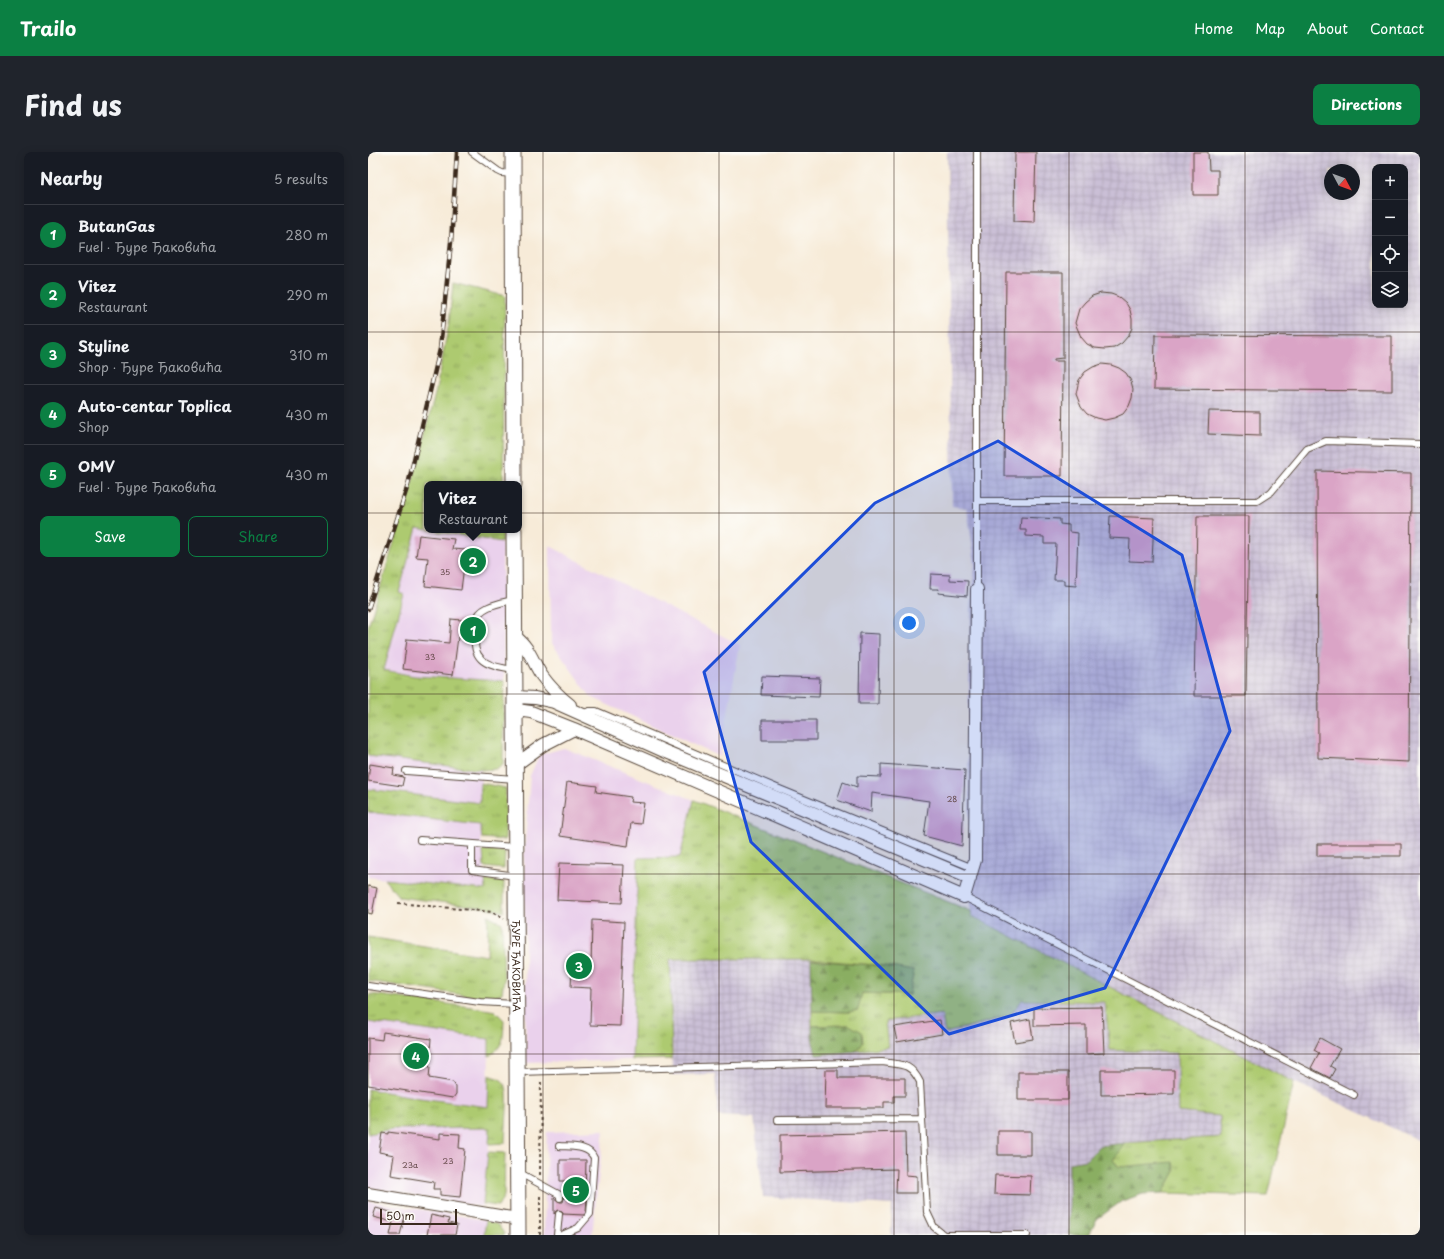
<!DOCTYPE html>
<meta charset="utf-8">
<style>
body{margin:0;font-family:"Playpen Sans",sans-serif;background:#20242c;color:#f1f3f6}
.controls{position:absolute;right:12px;top:12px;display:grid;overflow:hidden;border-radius:8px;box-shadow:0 2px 10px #0003}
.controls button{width:36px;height:36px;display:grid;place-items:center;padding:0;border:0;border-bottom:1px solid #363941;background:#171b24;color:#f1f3f6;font:20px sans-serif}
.compass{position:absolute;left:956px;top:12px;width:36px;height:36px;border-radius:50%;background:#171b24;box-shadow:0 2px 10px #0003;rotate:131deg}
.scale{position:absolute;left:12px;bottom:10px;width:77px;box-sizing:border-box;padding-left:4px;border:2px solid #3b2a1e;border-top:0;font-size:11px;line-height:14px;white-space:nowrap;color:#3b2a1e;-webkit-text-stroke:3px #fdfcf7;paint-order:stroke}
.you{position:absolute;left:541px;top:471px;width:14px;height:14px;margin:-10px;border:3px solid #fff;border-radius:50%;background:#1a73e8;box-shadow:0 0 0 6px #1a73e833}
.badge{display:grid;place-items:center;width:26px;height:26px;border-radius:50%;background:#0b8043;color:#fff;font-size:13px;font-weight:700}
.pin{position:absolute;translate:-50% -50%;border:2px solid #fff;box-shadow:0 1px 4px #0006}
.popup{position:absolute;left:56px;top:329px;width:98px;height:52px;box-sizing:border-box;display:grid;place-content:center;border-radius:8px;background:#171b24;filter:drop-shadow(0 1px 3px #0005);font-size:13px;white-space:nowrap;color:#9ea1a6}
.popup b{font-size:15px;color:#f1f3f6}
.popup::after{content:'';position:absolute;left:50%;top:100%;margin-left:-8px;border:8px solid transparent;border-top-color:#171b24}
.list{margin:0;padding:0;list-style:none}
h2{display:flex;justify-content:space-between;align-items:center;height:52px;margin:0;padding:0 16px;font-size:17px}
h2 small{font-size:13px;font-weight:400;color:#9ea1a6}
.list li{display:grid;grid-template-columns:26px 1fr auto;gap:12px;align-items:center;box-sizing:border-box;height:60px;padding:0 16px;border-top:1px solid #363941}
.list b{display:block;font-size:15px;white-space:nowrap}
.list p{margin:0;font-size:13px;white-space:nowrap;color:#9ea1a6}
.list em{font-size:13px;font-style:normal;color:#9ea1a6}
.actions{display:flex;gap:8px;padding:12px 16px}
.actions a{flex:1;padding:9px 0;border:1px solid #0b8043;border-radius:8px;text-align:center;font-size:14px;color:#0b8043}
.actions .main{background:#0b8043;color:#fff}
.icon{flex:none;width:22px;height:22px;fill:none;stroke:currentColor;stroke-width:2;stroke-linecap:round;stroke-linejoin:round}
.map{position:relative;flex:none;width:1052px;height:1083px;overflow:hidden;border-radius:8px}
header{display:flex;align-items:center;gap:24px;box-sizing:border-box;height:56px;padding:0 20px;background:#0b8043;color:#fff}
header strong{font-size:19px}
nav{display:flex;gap:22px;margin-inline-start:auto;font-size:14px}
.intro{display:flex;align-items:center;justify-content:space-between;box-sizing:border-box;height:96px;padding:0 24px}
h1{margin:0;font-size:28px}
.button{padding:10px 18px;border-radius:8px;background:#0b8043;color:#fff;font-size:14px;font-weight:700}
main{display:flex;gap:24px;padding:0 24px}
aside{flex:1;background:#171b24;border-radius:8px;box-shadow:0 2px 10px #0003}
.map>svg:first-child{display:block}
</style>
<header>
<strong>Trailo</strong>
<nav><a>Home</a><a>Map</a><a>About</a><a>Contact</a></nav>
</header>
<div class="intro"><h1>Find us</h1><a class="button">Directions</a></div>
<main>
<aside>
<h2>Nearby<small>5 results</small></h2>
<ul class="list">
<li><span class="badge">1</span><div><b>ButanGas</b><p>Fuel · Ђуре Ђаковића</p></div><em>280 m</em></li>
<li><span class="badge">2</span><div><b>Vitez</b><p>Restaurant</p></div><em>290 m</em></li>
<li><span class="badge">3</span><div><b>Styline</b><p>Shop · Ђуре Ђаковића</p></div><em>310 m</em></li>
<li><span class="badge">4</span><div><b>Auto-centar Toplica</b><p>Shop</p></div><em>430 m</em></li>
<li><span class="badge">5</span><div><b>OMV</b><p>Fuel · Ђуре Ђаковића</p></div><em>430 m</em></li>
</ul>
<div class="actions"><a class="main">Save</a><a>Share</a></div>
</aside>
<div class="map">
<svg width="1052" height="1083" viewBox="0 0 1052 1083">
<defs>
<pattern id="industrial-grid" width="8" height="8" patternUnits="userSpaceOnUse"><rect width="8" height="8" fill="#cabfd6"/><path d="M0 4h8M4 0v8" fill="none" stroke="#aea4b7"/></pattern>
<pattern id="grass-tufts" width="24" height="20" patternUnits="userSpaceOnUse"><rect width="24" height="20" fill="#adca70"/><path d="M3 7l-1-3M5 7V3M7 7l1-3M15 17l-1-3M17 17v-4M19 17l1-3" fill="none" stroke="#8ea45b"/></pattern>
<pattern id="forest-firs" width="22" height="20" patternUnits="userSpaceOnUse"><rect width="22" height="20" fill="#8aae62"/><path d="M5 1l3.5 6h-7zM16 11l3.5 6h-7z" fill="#728e50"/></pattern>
</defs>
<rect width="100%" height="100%" fill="#fdfcf7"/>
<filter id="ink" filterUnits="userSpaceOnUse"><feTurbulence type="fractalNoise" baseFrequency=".025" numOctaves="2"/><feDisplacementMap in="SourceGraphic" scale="8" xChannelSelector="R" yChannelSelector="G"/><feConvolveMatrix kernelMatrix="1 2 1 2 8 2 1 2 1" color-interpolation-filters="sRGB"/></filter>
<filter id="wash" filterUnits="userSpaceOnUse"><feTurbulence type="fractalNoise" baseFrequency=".012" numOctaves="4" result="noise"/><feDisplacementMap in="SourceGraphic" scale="16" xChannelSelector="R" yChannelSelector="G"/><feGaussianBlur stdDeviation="0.9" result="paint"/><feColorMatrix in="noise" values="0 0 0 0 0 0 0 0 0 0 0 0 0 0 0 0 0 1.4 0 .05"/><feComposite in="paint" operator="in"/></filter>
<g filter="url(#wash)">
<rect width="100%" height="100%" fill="#f7ebd8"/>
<path fill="#ead1ec" d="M49,376L134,390L136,529L46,524L16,518L36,442L31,440Z
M182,394L372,493L352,605L223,545L183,490Z
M196,596L326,648L312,705L266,706H270L264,908L158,911L156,705L162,624L171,603Z
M0,604L113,618L112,651L0,637Z
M0,660L112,673L118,738L0,725Z
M0,870L121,887L120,955L52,946L0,937Z
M123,976L114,1055L0,1036V982L24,977Z
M236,978L224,1083H176L179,980Z
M0,1049L118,1068L116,1083H0Z"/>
<path fill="url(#industrial-grid)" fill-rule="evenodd" d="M579,0H1052V989L909,922L603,764L600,587L603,458L607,412L599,356L584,354ZM1007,15H1037V153H1007ZM962,18H986V42H962Z
M302,807H443L444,885L449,903L519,895L516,869L574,862L577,880L641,864L654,848L737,850L742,898L809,901L810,959L852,964L853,986L732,994L718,1008L701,1011L702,1083H523L524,1053L395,1045L386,966L350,964L347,922L305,923Z"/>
<path fill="url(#grass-tufts)" stroke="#747a47" d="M85,131L137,144L135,332H59V378L49,376L31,440L36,442L16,518L46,524L136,529L135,612L128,617L113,618L0,604V475L42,339L68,238L81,171Z
M60,378H135L134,390Z
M112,631L138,636L137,688L114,686L112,673L0,660V637L112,651Z
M326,648L603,759L604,764L926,930L900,1044L795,1041L807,1019L751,1015L745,1008L757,991L853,985L852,964L810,960L809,901L742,898L737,850L654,848L641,864L577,881L574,862L517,869L520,895L488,899L495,891L481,873L444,874V859L481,860L493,841L541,843L517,814L443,807H302L304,907L264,908L270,706L312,705Z
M115,698L137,700L136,717L116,715Z
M16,727L118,738L117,728L136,729V760L121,756L31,745Z
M120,763L134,771L136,828L134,841L123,847L0,829V785L119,804Z
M2,842L111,856L127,859L136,868C135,887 137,893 121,904V887L0,870V845Z
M121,923C127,925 134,927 137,932C142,940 137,980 137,991L121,992L122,976L24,977L0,982V937L52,946L120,955Z
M120,1000L137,1001L136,1044L130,1054L115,1052Z
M118,1068L130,1073L137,1083H116Z"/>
<path fill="url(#forest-firs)" stroke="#626c40" d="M443,808L517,814L546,819L541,843L494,841L490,858L481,860L444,859Z
M481,873L494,880L495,891L488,899L448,903L444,885V874Z
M757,991L745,1008L751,1015L805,1010L807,1019L795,1041L775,1042L754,1049L729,1067L721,1083H702L701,1011L718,1008L732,994Z"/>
<g id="blocks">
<path fill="#daa4c6" d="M647,0H668L666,70L646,69Z
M825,0H840L841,18H850V43H825Z
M638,120H695V206L686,207V209H695L694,324H636Z
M733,141L743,142L751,145L758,151L762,158L764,167V176L760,184L754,191L746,196L737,197L727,196L719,192L713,185L707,171L711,157L717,150L724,144Z
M787,183L1024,184V239L786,237Z
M734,212L743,213L751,216L758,221L763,229L765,237L764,246L761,254L755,262L746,266L737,268L728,266L719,262L713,255L708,242L711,228L717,220L725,215Z
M841,259L892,260V284L840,282Z
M949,319L1043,321L1041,610L950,606Z
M742,364L786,366L784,410L761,409L762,387L741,386Z
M829,364H881L878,544H826Z
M653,365L692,367V372L701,373V380L710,381L708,434L696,433V428H686L688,392H676V385L658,384V378H652Z
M51,383L86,387L84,397L98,398L93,438L57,434L60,406L48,405Z
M563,422L582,423V428L600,429L599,444L570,441L571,437H562Z
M83,467L104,469V472L107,473H111L114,470L112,487L107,483H104L103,486L90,485L85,523L35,517L39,487L81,491Z
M492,481L511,482L510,552H491Z
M394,524L452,526L451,545L393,543Z
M394,568H448V588H394Z
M2,612L26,616L25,623L36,625L34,634L0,629Z
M513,612L597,618L594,694L556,684L561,649L504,641L503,660L469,648L475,630L489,635V624L513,625Z
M199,630L229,634L228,640L263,645L262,650L276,651L273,672L263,671L260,694L192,684Z
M949,692H1033V704H949Z
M191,711L256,713L254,751L189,748Z
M0,734L9,736L4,762L0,761Z
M224,768L256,770L252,874L222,873L223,836L203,835L204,814L223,815Z
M734,855L736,901L718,902V873L666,874V856Z
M662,867L665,887L647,890L643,871Z
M572,868L574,882L529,890L526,875Z
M15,880L63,887L62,898L64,900L63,905L57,910L62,915L61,926L85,930L88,935V942L85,946L0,933V886L14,888Z
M952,886L972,897L962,914L967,917L962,926L943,916L951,901L946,898Z
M458,918H470V926H537V944H526V950H516V956H457Z
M733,918H806V942L733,943Z
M650,920H700V948H650Z
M630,979H663V1003H630Z
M20,980L72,987V981L92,982L91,996L97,997L92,1045L72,1043V1037H65L66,1030L23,1023L26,1003L11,1000L14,981L20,982Z
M537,980L538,1023L549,1024V1041H528L529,1017L412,1020V983Z
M192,1008H218L217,1046H219L218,1060L216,1063L195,1062L194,1059L191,1058L188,1059L186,1062V1046L192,1050H195L196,1046H200V1029H192Z
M627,1023L663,1024L662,1043L626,1042Z
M8,1056L37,1064L32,1083H22L25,1070L5,1065Z
M63,1063L81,1067L80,1071L89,1073L87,1083H59Z"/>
</g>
</g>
<g filter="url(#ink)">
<use href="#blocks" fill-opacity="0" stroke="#57473a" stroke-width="1"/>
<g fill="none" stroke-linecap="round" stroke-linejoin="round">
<g stroke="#57473a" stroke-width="8">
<path id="service" d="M104,0L130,19L134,21L144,22
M609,0V437
M609,349H889L903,340L939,297L958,289L1052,292
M108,469C110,454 133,451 145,448
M107,487C105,512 126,515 146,518
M215,562L221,559H228L409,636L605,716
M38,619L148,627
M52,688L148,695
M104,692V718L148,724
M596,745L986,943
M0,834L112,850L148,852
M149,920L514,910C533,913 542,910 552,930L559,1060L566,1075L576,1083H659
M409,968L554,967
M191,994C203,995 221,993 226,1006L222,1062L210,1076L194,1083
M150,1020L192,1043V1046
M189,1083L191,1062"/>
</g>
<g stroke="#57473a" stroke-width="14">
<path id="minor" d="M147,485C161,494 165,511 174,524C182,535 192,545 202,553
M148,545L167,546L186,550L296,599L602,726
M148,558L163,560L206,577L596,745L607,708L609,437
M148,614L150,611L175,593L206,577
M0,1042L150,1067"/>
</g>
<g stroke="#57473a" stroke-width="17">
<g id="tertiary">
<path d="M145,0L146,332"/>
<path id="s1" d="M146,378L150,1083"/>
</g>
</g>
<path stroke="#57473a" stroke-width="2" stroke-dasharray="3 3" stroke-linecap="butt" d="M30,751L124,760L136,767
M172,1023L173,928
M172,1083V1041"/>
<use href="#service" stroke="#fff" stroke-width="6"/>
<use href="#minor" stroke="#fff" stroke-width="12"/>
<use href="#tertiary" stroke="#fff" stroke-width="15"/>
<g stroke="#3b2a1e" stroke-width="4.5">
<path id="rail" d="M0,457L40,333L72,197L83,90L89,0"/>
</g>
<use href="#rail" stroke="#fdfcf7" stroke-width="3" stroke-dasharray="9" stroke-linecap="butt"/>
</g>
</g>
<path fill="#1d4ed8" fill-opacity="0.2" stroke="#1d4ed8" stroke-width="3" stroke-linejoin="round" d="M630,289L814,403L862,579L737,836L581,882L383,690L336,520L507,351Z"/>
<path fill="none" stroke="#3b2a1e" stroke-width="1" stroke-opacity="0.55" d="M175,0V1083M351,0V1083M526,0V1083M701,0V1083M877,0V1083M0,180H1052M0,361H1052M0,542H1052M0,722H1052M0,902H1052"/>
<g text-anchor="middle" stroke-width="3" stroke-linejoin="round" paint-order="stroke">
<g font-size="8" fill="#634848">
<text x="77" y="423">35</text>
<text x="62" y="508">33</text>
<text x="584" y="650">28</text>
<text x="80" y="1012">23</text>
<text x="42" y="1016">23a</text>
</g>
<g font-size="10" fill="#3b2a1e" stroke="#fdfcf7">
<text dy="4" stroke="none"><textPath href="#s1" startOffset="436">ЂУРЕ ЂАКОВИЋА</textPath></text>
</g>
</g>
</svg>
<div class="controls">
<button>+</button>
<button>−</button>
<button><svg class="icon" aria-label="locate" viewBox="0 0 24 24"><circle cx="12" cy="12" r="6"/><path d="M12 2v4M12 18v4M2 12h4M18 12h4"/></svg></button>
<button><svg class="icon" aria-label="layers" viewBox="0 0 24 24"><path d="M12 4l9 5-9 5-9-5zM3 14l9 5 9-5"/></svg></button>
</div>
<svg class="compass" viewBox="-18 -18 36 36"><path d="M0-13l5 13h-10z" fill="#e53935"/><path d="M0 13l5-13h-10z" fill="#9ea1a6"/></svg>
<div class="scale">50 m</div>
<div class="you"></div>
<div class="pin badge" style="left:105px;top:478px">1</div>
<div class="pin badge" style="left:105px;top:409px">2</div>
<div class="popup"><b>Vitez</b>Restaurant</div>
<div class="pin badge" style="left:211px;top:814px">3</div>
<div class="pin badge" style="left:48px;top:904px">4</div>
<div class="pin badge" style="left:208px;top:1038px">5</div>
</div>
</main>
